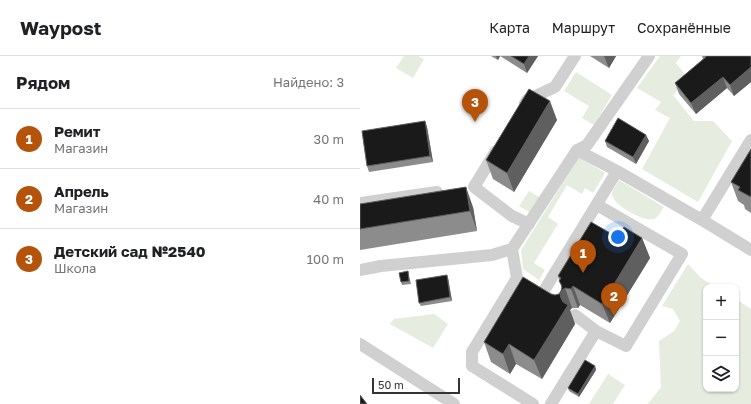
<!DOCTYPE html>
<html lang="ru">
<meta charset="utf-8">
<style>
body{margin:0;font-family:"Golos Text",sans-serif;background:#f6f6f6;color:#202124}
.controls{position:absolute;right:12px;bottom:12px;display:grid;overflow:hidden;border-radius:8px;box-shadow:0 1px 3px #0004}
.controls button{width:36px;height:36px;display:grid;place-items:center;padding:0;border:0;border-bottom:1px solid #e0e0e0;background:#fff;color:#202124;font:20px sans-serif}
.scale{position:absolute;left:12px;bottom:10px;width:88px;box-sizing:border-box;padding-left:4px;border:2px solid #333;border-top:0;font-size:11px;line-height:14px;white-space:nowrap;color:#333;-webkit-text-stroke:3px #fff;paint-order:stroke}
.you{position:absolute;left:258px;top:181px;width:14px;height:14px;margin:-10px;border:3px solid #fff;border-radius:50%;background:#1a73e8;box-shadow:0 0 0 6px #1a73e833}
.badge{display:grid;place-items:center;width:26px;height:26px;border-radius:50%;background:#b45309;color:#fff;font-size:13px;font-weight:700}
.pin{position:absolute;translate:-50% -33px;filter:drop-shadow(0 1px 2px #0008)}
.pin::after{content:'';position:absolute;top:21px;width:14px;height:12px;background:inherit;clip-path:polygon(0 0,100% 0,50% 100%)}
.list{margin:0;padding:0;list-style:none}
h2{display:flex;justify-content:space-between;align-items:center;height:52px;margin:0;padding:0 16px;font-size:17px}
h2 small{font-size:13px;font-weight:400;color:#757577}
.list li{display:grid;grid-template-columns:26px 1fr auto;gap:12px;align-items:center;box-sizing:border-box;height:60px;padding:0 16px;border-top:1px solid #e0e0e0}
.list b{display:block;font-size:15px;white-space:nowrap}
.list p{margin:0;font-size:13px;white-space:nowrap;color:#757577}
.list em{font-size:13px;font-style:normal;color:#757577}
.icon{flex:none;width:22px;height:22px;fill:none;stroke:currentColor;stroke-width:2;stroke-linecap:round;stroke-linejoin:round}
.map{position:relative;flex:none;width:391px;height:348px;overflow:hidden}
header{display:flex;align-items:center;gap:24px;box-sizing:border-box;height:56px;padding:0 20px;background:#fff;border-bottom:1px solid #e0e0e0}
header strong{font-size:19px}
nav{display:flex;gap:22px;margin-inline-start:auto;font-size:14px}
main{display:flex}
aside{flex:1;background:#fff}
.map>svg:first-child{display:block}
</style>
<header>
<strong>Waypost</strong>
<nav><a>Карта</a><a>Маршрут</a><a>Сохранённые</a></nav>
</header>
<main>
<aside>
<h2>Рядом<small>Найдено: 3</small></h2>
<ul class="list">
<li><span class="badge">1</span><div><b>Ремит</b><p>Магазин</p></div><em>30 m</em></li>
<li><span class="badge">2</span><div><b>Апрель</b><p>Магазин</p></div><em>40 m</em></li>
<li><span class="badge">3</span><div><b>Детский сад №2540</b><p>Школа</p></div><em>100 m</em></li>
</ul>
</aside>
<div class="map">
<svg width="391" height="348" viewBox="0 0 391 348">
<rect width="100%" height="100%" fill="#fff"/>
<path fill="#e6ecdf" d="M44,0H58L64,3L53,22L36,12Z
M300,0H321L316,7L329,23L313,39L334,65H353L372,85L338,146L282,113L310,62L295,54L301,46L277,32Z
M216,16L252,39L234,69L222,62L229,50L204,35Z
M219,101L245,117L233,137L225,132L222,138L207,129L188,161L198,168L174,207L185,214L179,224L163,213L161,194Z
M259,124L304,151C301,155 299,161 294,163C284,166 252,149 252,138C252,134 257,128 259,124Z
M169,135L181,142L171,157L159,150Z
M328,208L341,222L356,231H346V333H376V243L391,253V348H288L301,331L299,285L314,275L320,265L313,253L302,250Z
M74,258L88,268L73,292L30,268L34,263Z
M248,318L265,329L253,348H229Z"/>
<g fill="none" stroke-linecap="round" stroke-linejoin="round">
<path stroke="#d0d0d0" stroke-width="12" d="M165,47L167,44L195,31L215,0
M391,84L342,164L391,194
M217,94L257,115L342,164
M136,95L114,131L152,160L169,168
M0,147L77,136
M0,214L21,210L132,199L152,193
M191,244L182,238L257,115
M215,259L236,275L266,290L322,198L237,149
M0,288L94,348
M173,348L112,310V296L157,222L152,193L217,94L227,89L289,0
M191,348L236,275"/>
</g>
<path fill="#8c8c8c" d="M131,0H178L167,17L140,0L138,4Z
M230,0H256L249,12Z
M342,0H390L391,1V26L374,40L367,32L336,58L319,38L315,27L343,3Z
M197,64L154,136L133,123L126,104Z
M65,65L67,71L73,106L9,116L7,110Z
M286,79L289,85L276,108L247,91L245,85Z
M391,93V157L385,153L384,149L378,145L371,126Z
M0,148L113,151L117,175L0,194Z
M257,181L282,182L290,202L250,267L220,249L218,252H212L210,254L215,268L182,323L156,308L150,318L131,306L124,286L191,238L195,239L199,238L201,235L202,233L198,220Z
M48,215L51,228L42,229L41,226Z
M88,222L92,245L61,250L59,247Z
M235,310L236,314L219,341L209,335L208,332Z"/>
<path fill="#5f5f5f" d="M136,0H140L138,4Z
M169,0H178L167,17L164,8Z
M244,0H256L249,12Z
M391,11V26L374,40L370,29Z
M363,21L367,32L336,58L331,47Z
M190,45L197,64L154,136L147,117Z
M65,65L67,71L73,106L70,100Z
M286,79L289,85L276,108L273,101Z
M106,131L113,151L117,175L110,155Z
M282,182L290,202L250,267L242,248Z
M87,219L88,222L92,245L90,241Z
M213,230L220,249L218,252L211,233Z
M205,232L212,252L210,254L215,268L182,323L174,304L201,242L200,238L202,234Z
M149,288L156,308L150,318L143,298Z
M235,310L236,314L219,341L218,338Z"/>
<path fill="#1a1a1a" stroke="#5f5f5f" d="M151,0H169L164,8Z
M346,0H390L391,1V11L370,29L363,21L331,47L315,27L346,1Z
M169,33L190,45L147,117L126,104Z
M258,62L286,79L273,101L245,85Z
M65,65L70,100L7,110L2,75Z
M391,93V141L378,134L380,131L371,126Z
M106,131L110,155L0,173V148Z
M231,166L257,181L264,171L282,182L242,248L213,230L211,233L205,232L202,234L200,238L201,242L203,246L208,249L174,304L149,288L143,298L124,286L163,221L191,238L195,239L199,238L201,235L202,231L201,228L199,225L201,222L198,220Z
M48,215L49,225L41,226L39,217Z
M87,219L90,241L59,247L56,224Z
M225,304L235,310L218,338L208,332Z
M0,339L7,348H0Z"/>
</svg>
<div class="controls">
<button>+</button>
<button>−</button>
<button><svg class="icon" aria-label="layers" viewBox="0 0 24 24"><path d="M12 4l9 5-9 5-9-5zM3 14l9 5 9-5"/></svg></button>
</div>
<div class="scale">50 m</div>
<div class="you"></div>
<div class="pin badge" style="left:223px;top:217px">1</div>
<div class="pin badge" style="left:254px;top:260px">2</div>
<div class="pin badge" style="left:115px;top:66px">3</div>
</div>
</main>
